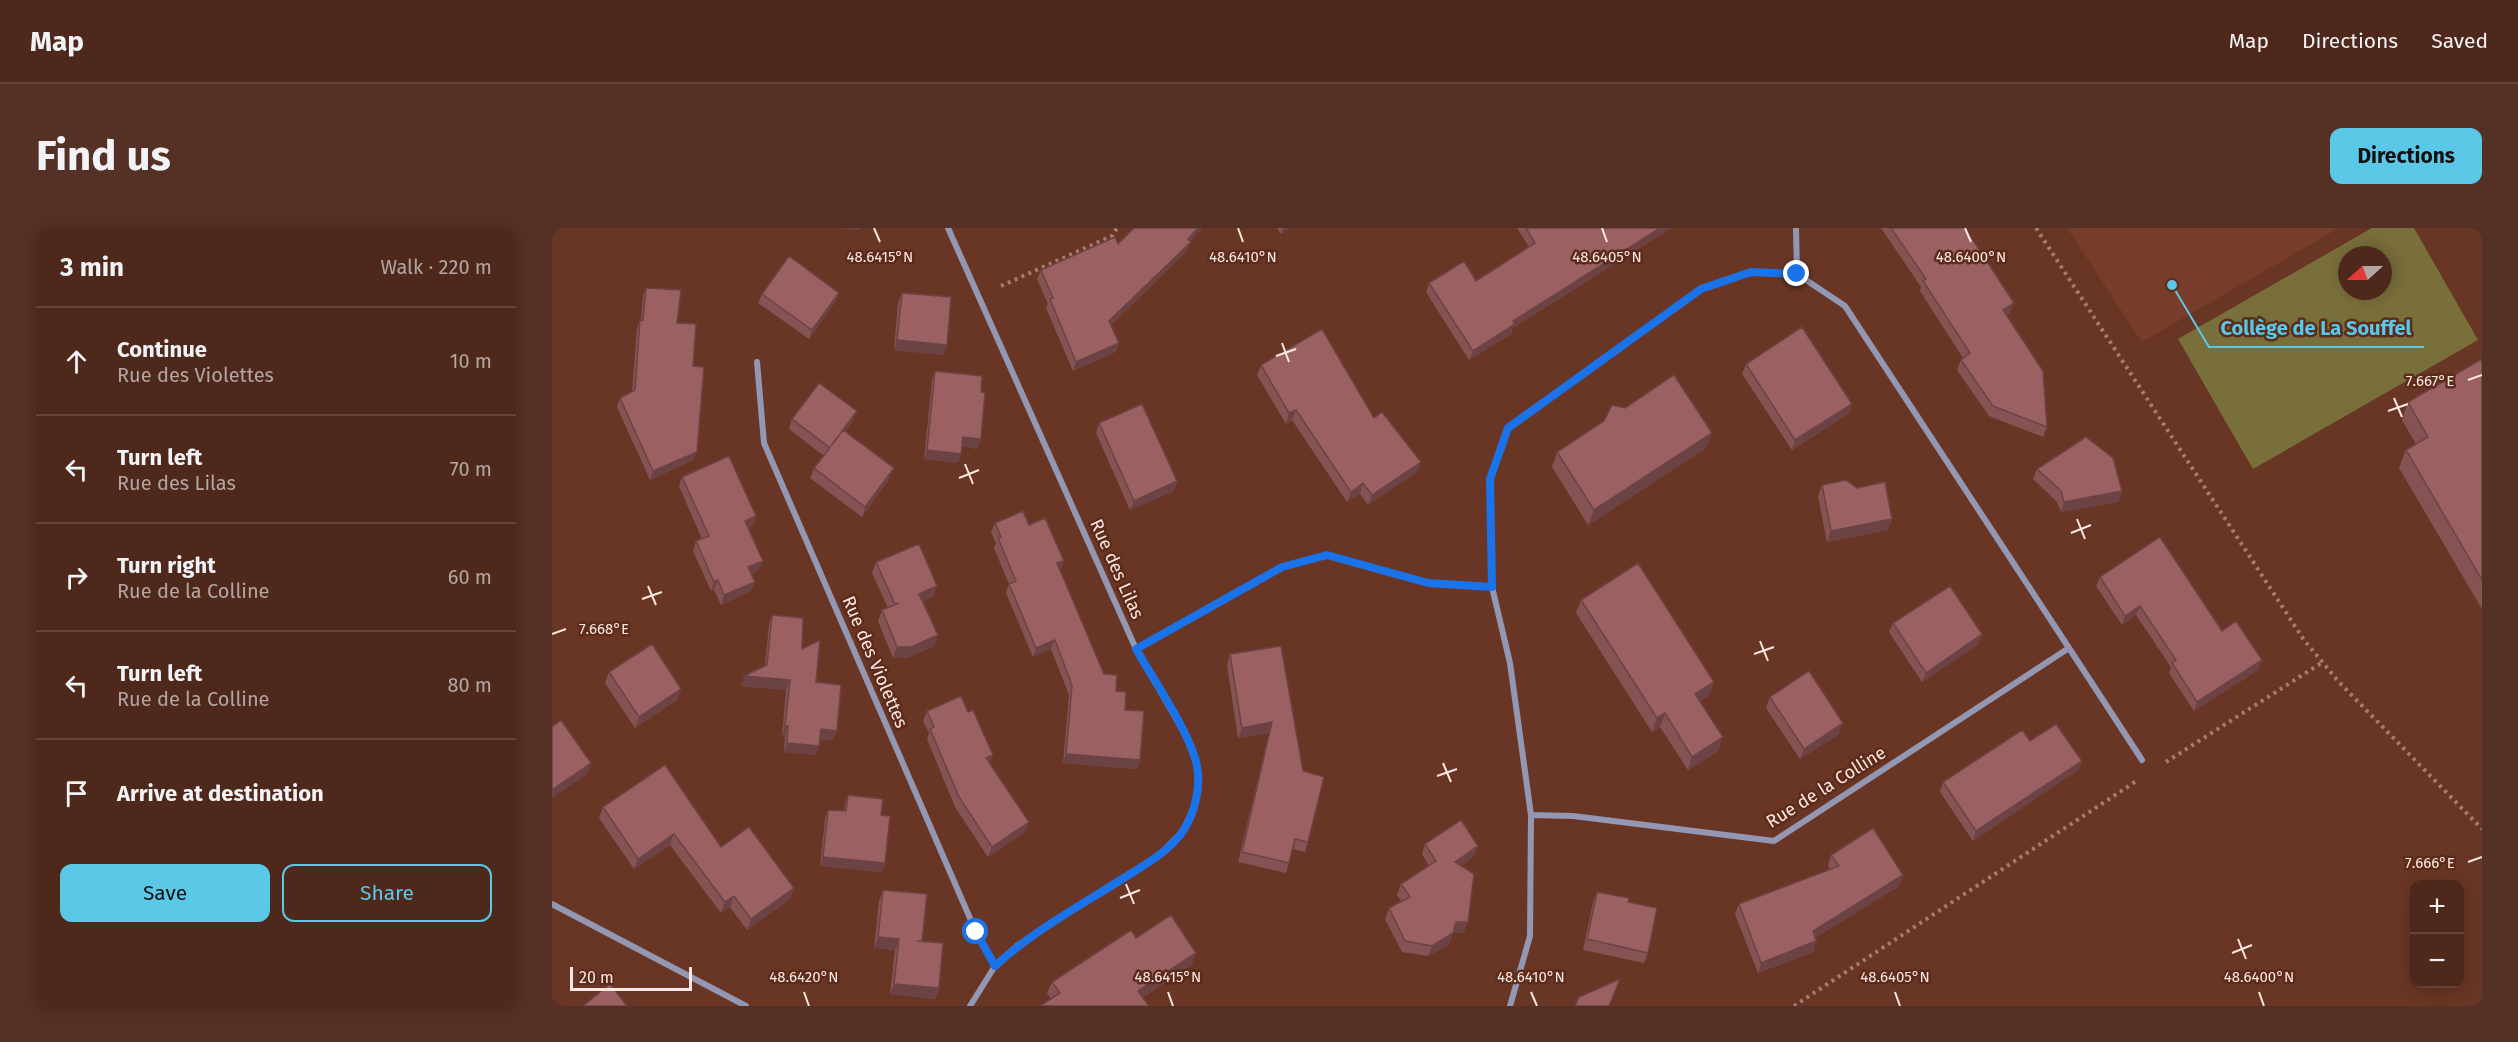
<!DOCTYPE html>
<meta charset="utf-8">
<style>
body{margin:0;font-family:"Fira Sans",sans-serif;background:#553025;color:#f1f3f6}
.controls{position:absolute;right:18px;bottom:18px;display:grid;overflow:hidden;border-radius:12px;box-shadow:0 3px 15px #0003}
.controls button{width:54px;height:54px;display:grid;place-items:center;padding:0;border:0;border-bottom:2px solid #66443b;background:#4f281c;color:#f1f3f6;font:30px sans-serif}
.compass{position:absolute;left:1786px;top:18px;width:54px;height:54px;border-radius:50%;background:#4f281c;box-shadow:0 3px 15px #0003;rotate:249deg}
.scale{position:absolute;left:18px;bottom:15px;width:122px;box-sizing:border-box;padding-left:6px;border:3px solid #fbe7e1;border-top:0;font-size:16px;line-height:21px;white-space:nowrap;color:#fbe7e1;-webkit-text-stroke:4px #5d2b1b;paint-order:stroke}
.stop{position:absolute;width:18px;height:18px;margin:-14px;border:4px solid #1a73e8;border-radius:50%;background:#fff}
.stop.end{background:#1a73e8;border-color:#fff;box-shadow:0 2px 6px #0008}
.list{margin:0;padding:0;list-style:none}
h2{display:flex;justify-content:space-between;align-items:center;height:78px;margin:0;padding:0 24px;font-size:26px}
h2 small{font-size:20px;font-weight:400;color:#b3a6a3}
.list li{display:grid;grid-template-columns:39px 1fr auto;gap:18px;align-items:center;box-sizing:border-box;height:108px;padding:0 24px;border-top:2px solid #66443b}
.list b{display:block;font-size:22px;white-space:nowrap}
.list p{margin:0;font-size:20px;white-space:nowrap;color:#b3a6a3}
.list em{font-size:20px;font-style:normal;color:#b3a6a3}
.actions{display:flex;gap:12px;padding:18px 24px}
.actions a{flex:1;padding:14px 0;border:2px solid #5ac8e6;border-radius:12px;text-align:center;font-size:21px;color:#5ac8e6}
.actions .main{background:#5ac8e6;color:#111}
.icon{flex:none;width:33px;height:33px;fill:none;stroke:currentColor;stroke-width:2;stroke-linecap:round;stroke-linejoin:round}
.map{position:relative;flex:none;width:1930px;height:778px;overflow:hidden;border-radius:12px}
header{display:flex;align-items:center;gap:36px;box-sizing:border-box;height:84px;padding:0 30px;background:#4f281c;border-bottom:2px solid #66443b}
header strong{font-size:28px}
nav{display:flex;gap:33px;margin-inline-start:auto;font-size:21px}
.intro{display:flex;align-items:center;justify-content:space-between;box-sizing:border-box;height:144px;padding:0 36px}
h1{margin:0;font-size:42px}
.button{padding:15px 27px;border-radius:12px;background:#5ac8e6;color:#111;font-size:21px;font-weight:700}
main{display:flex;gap:36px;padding:0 36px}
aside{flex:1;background:#4f281c;border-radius:12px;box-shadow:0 3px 15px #0003}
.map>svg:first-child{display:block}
</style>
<header>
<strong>Map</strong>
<nav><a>Map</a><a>Directions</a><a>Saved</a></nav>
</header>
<div class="intro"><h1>Find us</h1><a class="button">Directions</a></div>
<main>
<aside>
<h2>3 min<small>Walk · 220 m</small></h2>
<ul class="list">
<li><svg class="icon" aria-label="ahead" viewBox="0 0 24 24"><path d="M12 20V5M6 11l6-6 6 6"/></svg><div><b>Continue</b><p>Rue des Violettes</p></div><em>10 m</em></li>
<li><svg class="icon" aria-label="left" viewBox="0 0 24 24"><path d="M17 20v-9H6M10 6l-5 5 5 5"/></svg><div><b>Turn left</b><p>Rue des Lilas</p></div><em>70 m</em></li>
<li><svg class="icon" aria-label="right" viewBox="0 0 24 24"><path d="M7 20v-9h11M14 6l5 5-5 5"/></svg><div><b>Turn right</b><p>Rue de la Colline</p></div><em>60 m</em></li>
<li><svg class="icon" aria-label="left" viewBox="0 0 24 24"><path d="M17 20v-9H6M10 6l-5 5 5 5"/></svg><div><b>Turn left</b><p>Rue de la Colline</p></div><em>80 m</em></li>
<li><svg class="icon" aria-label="arrive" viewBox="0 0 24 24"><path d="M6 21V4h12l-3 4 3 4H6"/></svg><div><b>Arrive at destination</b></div></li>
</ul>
<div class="actions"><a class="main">Save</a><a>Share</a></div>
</aside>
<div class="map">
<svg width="1930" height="778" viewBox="0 0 1930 778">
<rect width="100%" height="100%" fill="#693625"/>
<path fill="#773c2a" d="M1515,0H1787L1590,114Z"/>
<path fill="#796f3b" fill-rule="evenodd" d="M1820,0H1862L1926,112L1701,241L1626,111ZM1795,27H1831V63H1795Z"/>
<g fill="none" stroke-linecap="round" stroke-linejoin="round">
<path stroke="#a47e71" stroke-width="4" stroke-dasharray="3 4.5" stroke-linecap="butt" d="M1484,0L1752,412L1786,453L1930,601
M449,58L560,8L565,0
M1614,534L1771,434
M1242,778L1583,554"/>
<path stroke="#9397b2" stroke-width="6" d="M396,0L584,421L637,513L645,537L646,559L641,582L630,604L607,627L466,717L443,738L418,778
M1244,0L1245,46
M205,134L212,215L424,704L443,738
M1517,420L1590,532
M584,421L730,339L775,327L876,355L940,359
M0,676L194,778
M958,778L978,708L979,587L958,435L940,359L938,251L956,200L1149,61L1199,44L1245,46L1293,78L1517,420L1222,613L1021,588L979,587"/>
</g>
<path fill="#855353" d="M725,0H738L729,6Z
M965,0H1119L961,100L959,106L917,132L874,64L877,55L924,53L977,19Z
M1329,0H1413L1458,85L1454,87L1495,199L1491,209L1437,188L1405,142L1409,132L1411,130L1368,63L1369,59Z
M638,13L635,23L559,97L567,115L563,124L521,143L494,80L496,76L485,51L489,42L566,16Z
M94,60L125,95L141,138V232L98,252L65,179L68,170L80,164L85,100L89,91L91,68Z
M287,65L283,74L257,111L206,75L210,66Z
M350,65L392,127L342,122L346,75Z
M1930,131V381L1847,240L1854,222L1864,216L1850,192L1856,174Z
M1194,136L1297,185L1240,222L1190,146Z
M709,137L822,190L865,244L816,277L808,266L795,274L740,192L734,196L705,147Z
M383,143L429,164V211L425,221L410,218L409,226L405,235L372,231L380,152Z
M240,191L301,193L293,204L338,250L310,289L258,250L262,240L272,228L237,201Z
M547,195L625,253L622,263L578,282L544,205Z
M1154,220L1036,297L1000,239L1005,224Z
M1485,241L1570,263L1566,274L1509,284L1505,274L1481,251Z
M130,249L204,288L201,297L196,299L207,342L199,346V363L169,377L162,362L159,363L141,323L144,313L150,311L127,258Z
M1270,257L1340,291L1336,302L1275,314L1266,268Z
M443,295L477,297L512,333L508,342L552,446L564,463L573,482L588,532L585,541L511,535L517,467L499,421L481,429L454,365L457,356L442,320L444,315L439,304Z
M324,334L381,369L371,373L386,407L382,418L355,430H341L326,393L330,382L336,380L320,345Z
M1548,349L1670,403L1706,442L1642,483L1617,445L1619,439L1584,387L1570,397L1544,358Z
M1029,372L1162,454L1157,467L1148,473L1166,523L1136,542L1108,499L1100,504L1024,385Z
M220,387L250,421L264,454L281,512L268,511L267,518L264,527L232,524L233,508H230L234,462L189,458L213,438L217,396Z
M1341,395L1427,416L1370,454L1337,404Z
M729,418L756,614L753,624L741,621L734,645L686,634L717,505L686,510L675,437L678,426Z
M57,444L125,472L83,500L53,455Z
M1218,469L1287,506L1248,531L1214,480Z
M375,483L416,484L441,527L437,536L473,604L436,629L403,579L375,511L377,505L371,493Z
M1478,513L1530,533L1526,542L1421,613L1388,564L1391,554Z
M296,567L329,587L333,635L330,644L268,638L273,590L276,582L292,583L293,576Z
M51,579L169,619L242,660L238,671L195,702L178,679L169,685L118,617L82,641L47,590Z
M873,616L926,618L922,628L909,638L912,705H901L897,716L876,728L850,724L833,691L837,680L850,674L845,667L849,656L877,638L870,626Z
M1279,627L1351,647L1347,658L1263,710L1261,724L1206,745L1183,686L1187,676L1278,641L1276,638Z
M331,662L370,713L387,760L383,771L338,766L343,722L322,720L327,673Z
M1045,664L1076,674L1096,725L1092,735L1031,722L1041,674Z
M584,710L640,737L591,769L499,771L495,765L500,754Z"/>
<path fill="#6c4344" d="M282,0H308L307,2Z
M646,0H651L632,20L636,11Z
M731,0H738L729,6Z
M1108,0H1119L961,100L959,106L917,132L921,123L961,93Z
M639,14L635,23L554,102L557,93Z
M287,65L283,74L257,111L260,102Z
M1462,75L1458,85L1447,92L1451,82Z
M345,112L395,117L392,127L342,122Z
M567,115L563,124L521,143L524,134Z
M1300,176L1297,185L1240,222L1243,212Z
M744,182L740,192L734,196L737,185Z
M305,183L301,193L276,228L279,218Z
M1160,205L1154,220L1036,297L1042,282Z
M411,209L429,211L425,221L408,218Z
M375,222L409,226L405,235L372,231Z
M145,224L141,232L98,252L101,243Z
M869,234L865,244L816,277L820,267Z
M342,240L338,250L310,289L313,279Z
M625,253L622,263L578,282L582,273Z
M811,255L808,266L795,274L799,264Z
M1570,263L1566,274L1509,284L1512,274Z
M204,288L201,297L189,302L193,293Z
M1340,291L1336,302L1275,314L1279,303Z
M211,333L207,342L193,348L196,339Z
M512,333L508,342L505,335Z
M166,352L162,362L159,363L162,354Z
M203,354L199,363L169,377L172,367Z
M385,358L381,369L364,376L367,366Z
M1588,378L1584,387L1570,397L1573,388Z
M1430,406L1427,416L1370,454L1374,445Z
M386,407L382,418L355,430H341L345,419Z
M503,412L499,421L481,429L484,420Z
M1710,432L1706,442L1642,483L1645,474Z
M192,448L238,452L234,462L189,458Z
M1162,454L1157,467L1138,479L1143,466Z
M129,461L125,472L83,500L87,489Z
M1113,485L1108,499L1100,504L1105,490Z
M720,494L717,505L686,510L690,500Z
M1291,495L1287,506L1248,531L1252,521Z
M233,498H236L233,508H230Z
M269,501L285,503L281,512L265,510Z
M1171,509L1166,523L1136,542L1140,529Z
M235,515L267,518L264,527L232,524Z
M514,526L588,532L585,541L511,535Z
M441,527L437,537L434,530Z
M1530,533L1526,542L1421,613L1424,603Z
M39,535L35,546L0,570V562Z
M477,594L473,604L436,629L440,619Z
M122,606L118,617L82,641L86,631Z
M926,618L922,628L899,645L903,634Z
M271,629L333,635L330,644L268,638Z
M1351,647L1347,658L1257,714L1261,703Z
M242,660L238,671L195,702L199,691Z
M182,668L178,679L169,685L173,674Z
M904,694H916L912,705H901Z
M901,705L897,716L876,728L880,718Z
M326,709L347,711L343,722L322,720Z
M1264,713L1261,724L1206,745L1209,735Z
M644,725L640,737L582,775L586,763Z
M342,756L387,760L383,771L338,766Z"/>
<path fill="#9b6061" stroke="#6c4344" stroke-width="1.5" d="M582,0H646L636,11L639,14L557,93L567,115L524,134L498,71L501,70L489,42L563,9L566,16Z
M974,0H1108L961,93L963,96L921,123L877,55L912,33L924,53L983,15Z
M1339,0H1413L1462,75L1451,82L1491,143L1495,199L1441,178L1409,132L1418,125L1371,53L1374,51Z
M237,28L287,65L260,102L210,66Z
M94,60L129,62L125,95L144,96L141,138L152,139L145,224L101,243L68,170L83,162L88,91L91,92Z
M350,65L399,69L395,117L345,112Z
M1250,99L1300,176L1243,212L1194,136Z
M770,101L822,190L830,184L869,234L820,267L811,255L799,264L744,182L737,185L709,137Z
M1930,131V352L1854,222L1876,209L1856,174Z
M383,143L430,148L429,164L433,165L429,211L411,209L409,226L375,222Z
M1122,147L1160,205L1042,282L1005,224L1052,193L1060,177L1073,180Z
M267,155L305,183L279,218L291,202L342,240L313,279L262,240L278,220L240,191Z
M590,176L625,253L582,273L547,195Z
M1534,209L1561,230L1570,263L1512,274L1509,263L1485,241Z
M177,228L204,288L193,293L211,333L196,339L203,354L172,367L166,352L162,354L144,313L157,308L130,249Z
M1294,252L1305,260L1333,254L1340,291L1279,303L1270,257Z
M471,283L477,297L493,290L512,333L505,335L552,446L565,447L564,463L574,464L573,482L592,483L588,532L514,526L520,457L503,412L484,420L457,356L464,353L446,310L449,309L443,295Z
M1608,309L1670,403L1684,393L1710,432L1645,474L1620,435L1624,432L1588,378L1573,388L1548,349Z
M367,316L385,358L367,366L386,407L359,419H345L330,382L347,375L343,376L324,334Z
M1086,335L1162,454L1143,466L1171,509L1140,529L1113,485L1105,490L1029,372Z
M1398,358L1430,406L1374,445L1341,395Z
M220,387L251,390L250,421L268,412L264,454L289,457L285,503L269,501L267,518L235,515L236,498H233L238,452L192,448L215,437Z
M100,416L129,461L87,489L57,444Z
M729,418L751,543L772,549L756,614L743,611L737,635L690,624L720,494L690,500L678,426Z
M1257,443L1291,495L1252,521L1218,469Z
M409,468L416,484L421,482L441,527L434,530L477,594L440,619L407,569L378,501L382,499L375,483Z
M9,492L39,535L0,562V499Z
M1504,496L1530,533L1424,603L1391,554L1470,502L1478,513Z
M113,537L169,619L197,599L242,660L199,691L182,668L173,674L122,606L86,631L51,579Z
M296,567L331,571L329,587L338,588L333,635L271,629L276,582L294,583Z
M909,592L926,618L903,634L922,646L916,694H904L901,705L880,718L853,713L837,680L858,669L849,656L884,633L873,616Z
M1321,600L1351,647L1261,703L1264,713L1209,735L1187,676L1287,638L1279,627Z
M331,662L375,666L370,713H365L391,715L387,760L342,756L347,711L326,709Z
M1045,664L1077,670L1076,674L1105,680L1096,725L1035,711Z
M619,687L644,725L586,763L597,778H488L508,765L500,754L579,702L584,710Z
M1068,751L1057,778H1023L1027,769Z
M58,756L75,778H31Z"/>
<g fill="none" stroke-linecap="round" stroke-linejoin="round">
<path stroke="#1a73e8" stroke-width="8" d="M424,704L443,738C480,704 524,680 567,653C589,639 616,625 631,603C643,585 649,559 645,538C639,506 601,451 584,421L730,339L775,327L876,355L940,359L938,251L956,200L1149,61L1199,44L1245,46"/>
</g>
<path fill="none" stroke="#fbe7e1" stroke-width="2" d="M322,0L328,14M686,0L691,14M1050,0L1055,14M1413,0L1419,14M730,115L737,134M724,128L744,121M1916,152L1930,147M1842,170L1850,189M1836,183L1856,176M413,236L421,256M407,250L427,242M1525,291L1533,311M1519,305L1539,297M96,358L104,377M90,371L110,364M0,406L14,401M1208,413L1216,433M1202,426L1222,419M891,535L899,554M885,548L905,541M1916,634L1930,629M574,656L582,676M568,670L588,662M1686,711L1694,731M1680,725L1700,717M252,764L257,778M616,764L621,778M979,764L985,778M1343,764L1348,778M1707,764L1712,778"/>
<g text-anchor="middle" stroke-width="5" stroke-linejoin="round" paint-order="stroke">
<g font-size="18" fill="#fbe7e1" stroke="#5d2b1b">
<text transform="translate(565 341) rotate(66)" y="6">Rue des Lilas</text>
<text transform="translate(323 434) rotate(67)" y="6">Rue des Violettes</text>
<text transform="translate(1274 559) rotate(-32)" y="6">Rue de la Colline</text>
</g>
</g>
<g font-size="15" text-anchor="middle" fill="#fbe7e1" stroke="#5d2b1b" stroke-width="5" stroke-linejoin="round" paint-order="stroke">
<text x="328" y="34">48.6415°N</text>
<text x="691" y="34">48.6410°N</text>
<text x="1055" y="34">48.6405°N</text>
<text x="1419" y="34">48.6400°N</text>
<text x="1878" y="158">7.667°E</text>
<text x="52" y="406">7.668°E</text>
<text x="1878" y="640">7.666°E</text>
<text x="252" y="754">48.6420°N</text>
<text x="616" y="754">48.6415°N</text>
<text x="979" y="754">48.6410°N</text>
<text x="1343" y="754">48.6405°N</text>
<text x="1707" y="754">48.6400°N</text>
</g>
<path fill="none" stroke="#5ac8e6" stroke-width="2" d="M1620 57L1657 119H1872"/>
<circle fill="#5ac8e6" stroke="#5d2b1b" stroke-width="2" cx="1620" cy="57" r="6"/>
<g font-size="20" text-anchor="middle" font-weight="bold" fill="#5ac8e6" stroke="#5d2b1b" stroke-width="5" stroke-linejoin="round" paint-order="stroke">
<text x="1764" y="107">Collège de La Souffel</text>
</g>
</svg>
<div class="controls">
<button>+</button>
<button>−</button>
</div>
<svg class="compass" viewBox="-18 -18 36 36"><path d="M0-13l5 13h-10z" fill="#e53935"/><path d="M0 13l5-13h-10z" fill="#b3a6a3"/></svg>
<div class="scale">20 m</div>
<div class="stop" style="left:424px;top:704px"></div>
<div class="stop end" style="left:1245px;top:46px"></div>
</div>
</main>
